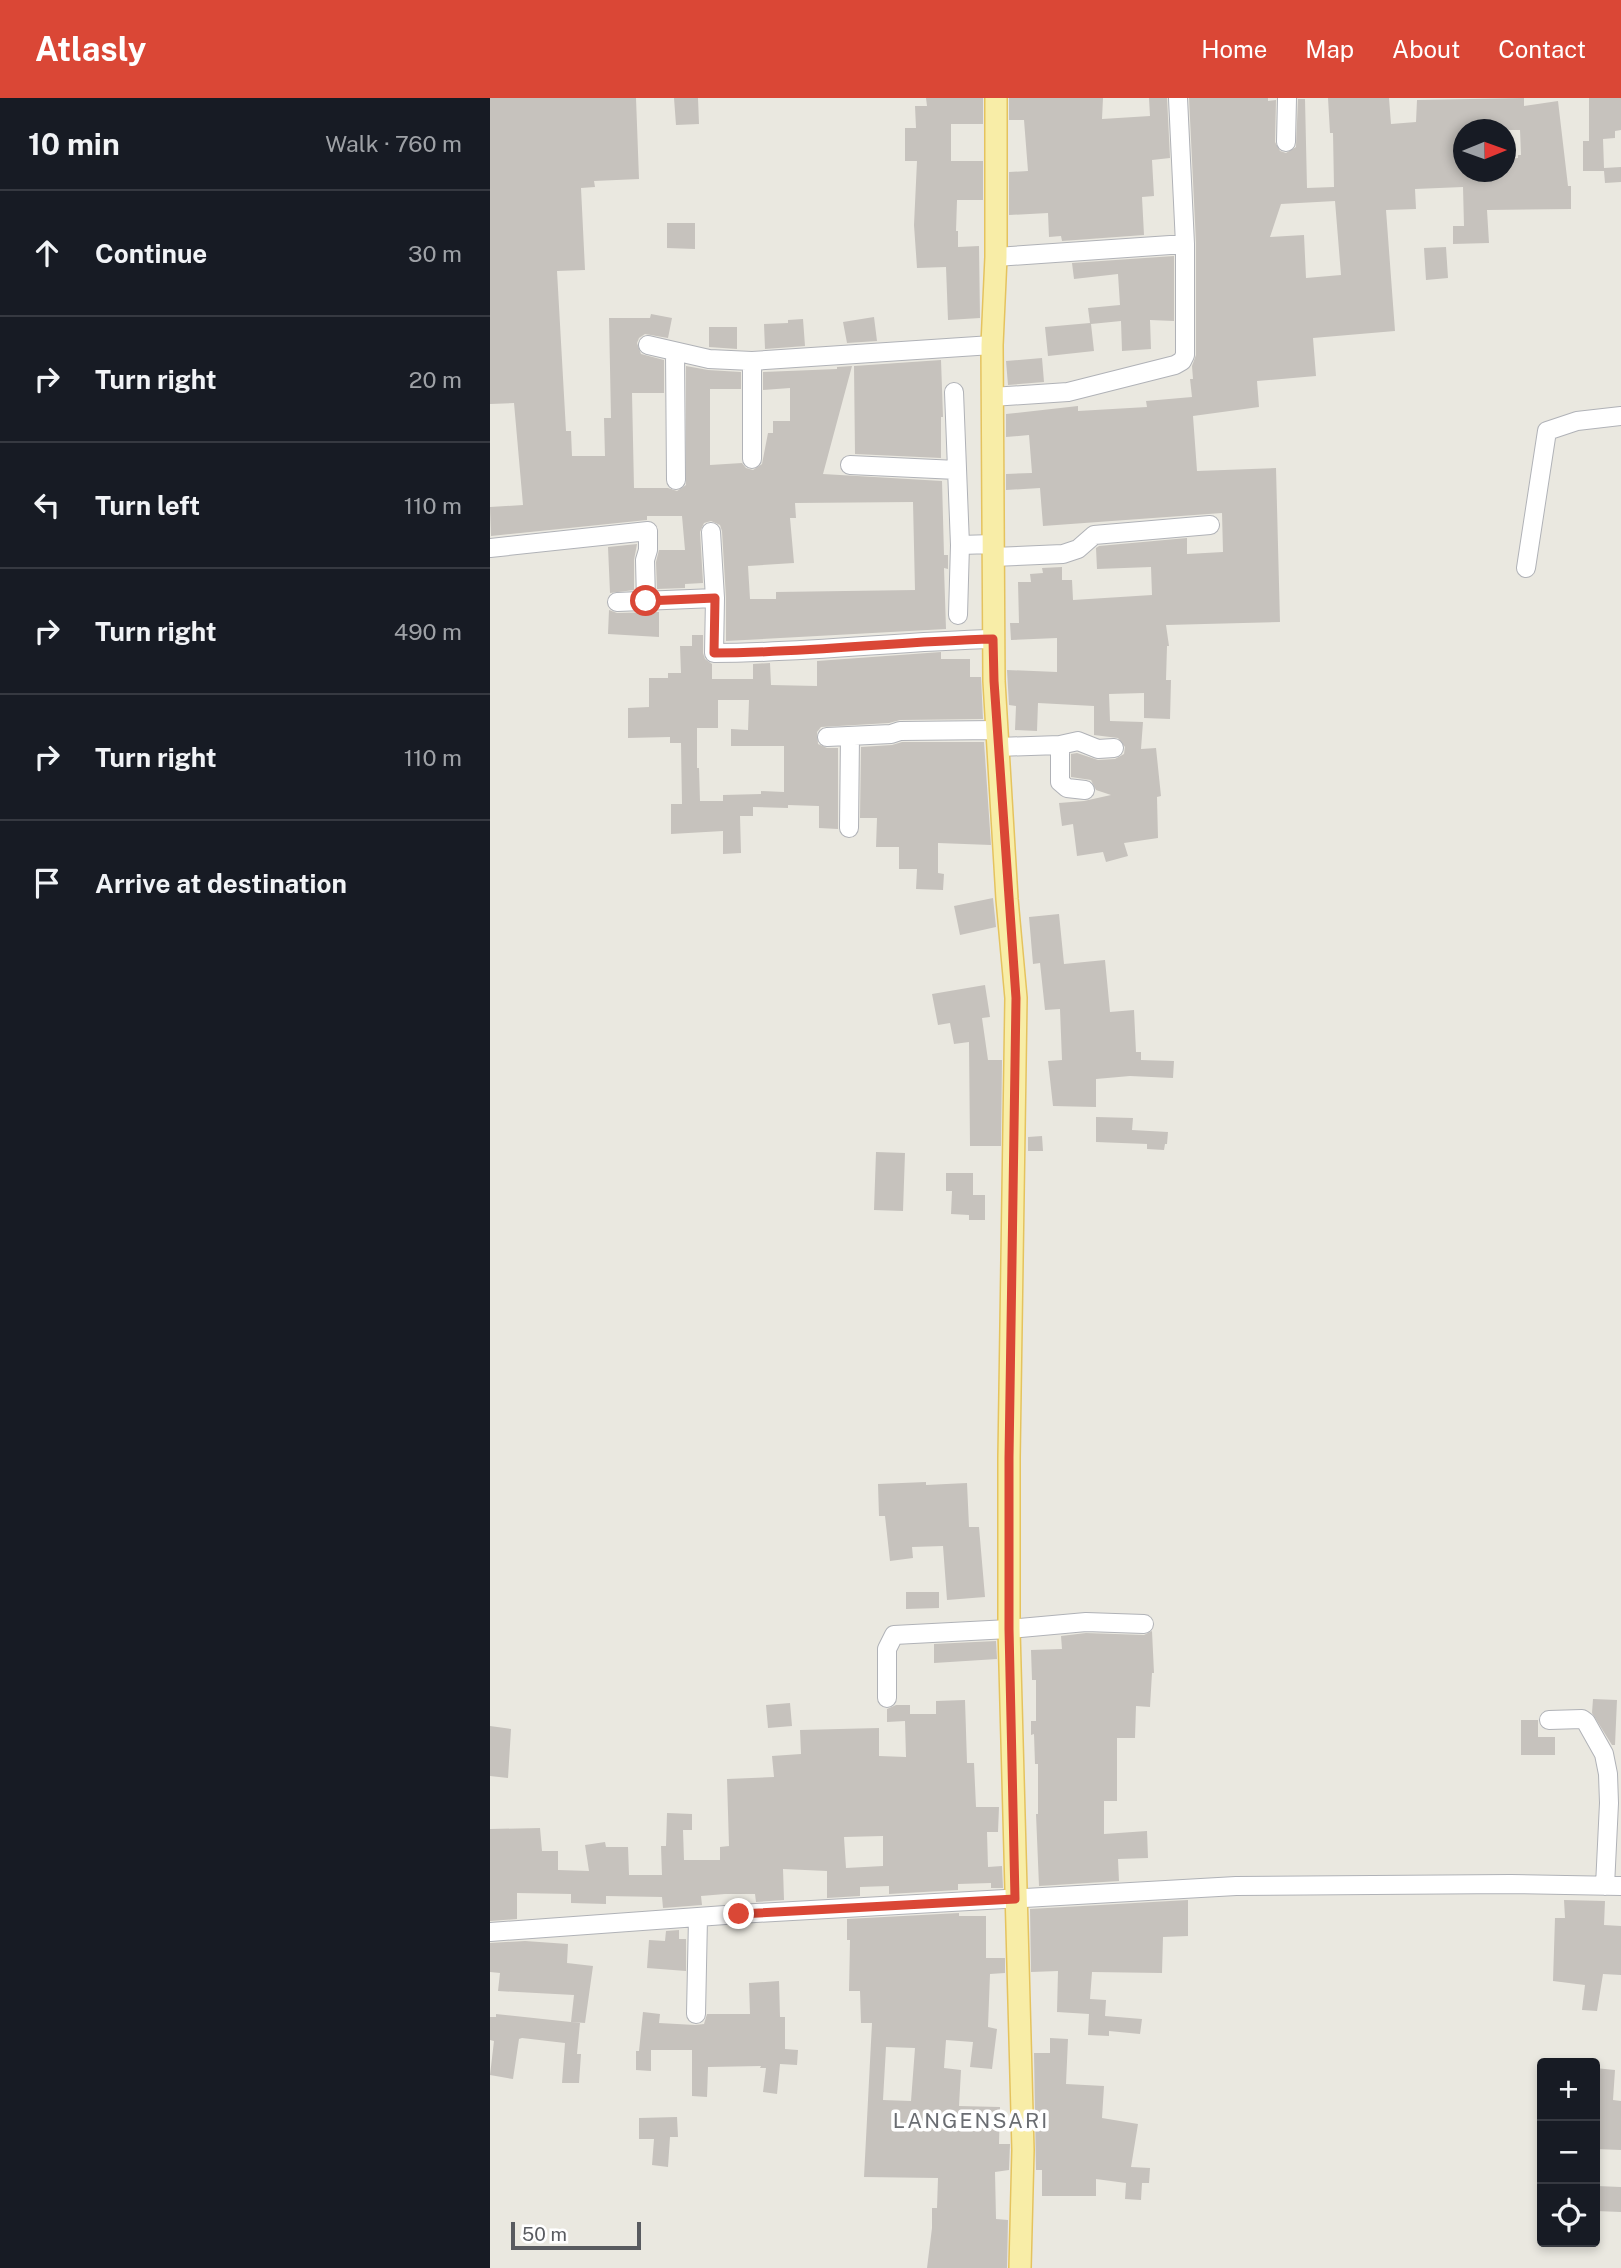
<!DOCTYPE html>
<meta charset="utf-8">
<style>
body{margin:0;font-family:"Public Sans",sans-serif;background:#20242c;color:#f1f3f6}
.controls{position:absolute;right:21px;bottom:21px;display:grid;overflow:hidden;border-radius:7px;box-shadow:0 4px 10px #0003}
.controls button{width:63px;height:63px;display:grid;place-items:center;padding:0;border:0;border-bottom:2px solid #363941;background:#171b24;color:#f1f3f6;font:35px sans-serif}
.compass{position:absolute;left:963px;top:21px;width:63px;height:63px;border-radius:50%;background:#171b24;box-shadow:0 4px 10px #0003;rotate:89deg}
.scale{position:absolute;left:21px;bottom:18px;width:130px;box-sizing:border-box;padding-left:7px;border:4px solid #595b60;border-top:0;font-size:19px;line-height:24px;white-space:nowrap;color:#595b60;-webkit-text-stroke:5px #fff;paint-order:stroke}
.stop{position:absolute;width:21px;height:21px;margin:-16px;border:5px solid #da4736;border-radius:50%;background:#fff}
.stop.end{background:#da4736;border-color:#fff;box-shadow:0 2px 7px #0008}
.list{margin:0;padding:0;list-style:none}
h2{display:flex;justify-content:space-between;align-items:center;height:91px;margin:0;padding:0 28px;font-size:30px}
h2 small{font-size:23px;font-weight:400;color:#9ea1a6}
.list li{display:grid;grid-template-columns:46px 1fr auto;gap:21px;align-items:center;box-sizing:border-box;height:126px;padding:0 28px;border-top:2px solid #363941}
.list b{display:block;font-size:26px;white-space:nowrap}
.list em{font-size:23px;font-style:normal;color:#9ea1a6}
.icon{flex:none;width:38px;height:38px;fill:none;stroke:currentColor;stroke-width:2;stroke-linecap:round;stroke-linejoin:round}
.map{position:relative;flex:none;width:1131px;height:2170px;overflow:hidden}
header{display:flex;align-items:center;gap:42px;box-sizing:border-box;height:98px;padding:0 35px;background:#da4736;color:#fff}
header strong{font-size:33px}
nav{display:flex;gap:38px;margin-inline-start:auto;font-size:24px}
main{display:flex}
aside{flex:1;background:#171b24}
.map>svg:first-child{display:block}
</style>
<header>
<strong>Atlasly</strong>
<nav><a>Home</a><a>Map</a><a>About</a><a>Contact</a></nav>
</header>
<main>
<aside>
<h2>10 min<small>Walk · 760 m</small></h2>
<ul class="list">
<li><svg class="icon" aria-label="ahead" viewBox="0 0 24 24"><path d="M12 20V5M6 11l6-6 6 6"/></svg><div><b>Continue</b></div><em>30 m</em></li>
<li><svg class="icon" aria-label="right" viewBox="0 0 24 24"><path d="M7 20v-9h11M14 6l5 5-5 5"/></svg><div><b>Turn right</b></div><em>20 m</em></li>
<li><svg class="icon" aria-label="left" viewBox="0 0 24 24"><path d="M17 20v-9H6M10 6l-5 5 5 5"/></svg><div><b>Turn left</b></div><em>110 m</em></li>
<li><svg class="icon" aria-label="right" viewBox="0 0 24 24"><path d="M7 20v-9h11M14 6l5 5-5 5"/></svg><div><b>Turn right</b></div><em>490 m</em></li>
<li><svg class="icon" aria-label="right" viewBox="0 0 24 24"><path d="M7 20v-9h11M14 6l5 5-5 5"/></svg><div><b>Turn right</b></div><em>110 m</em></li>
<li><svg class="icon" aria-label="arrive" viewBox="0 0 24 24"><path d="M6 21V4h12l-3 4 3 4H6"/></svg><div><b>Arrive at destination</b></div></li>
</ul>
</aside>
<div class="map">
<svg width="1131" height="2170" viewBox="0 0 1131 2170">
<rect width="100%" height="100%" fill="#eae8e0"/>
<path fill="#c6c2bd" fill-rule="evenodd" d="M0,0H146L149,81L104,83L105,89L91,90L95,172L67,173L76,333H81L82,358H115L114,320H121L119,220H160L161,216L182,220L178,240L155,236L149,240L147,245L151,256L174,262V295H142L144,390H178L187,393L196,387V268L218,272L251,274V291H220V367L252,365L256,370L263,372L272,366L278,335H283V323H300V290L273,292V274L347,271V269L362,268L333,376L452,383L454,457H458V471L454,470L456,531L236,543V500L232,433L230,427L221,423L214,425L210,434L213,485L195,486V490L167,491L166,464L169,452H195L192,418H157V422L1,438L0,409L33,407L24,305L0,306ZM423,404L425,492L286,494V501H260L258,468L304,465L300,420H306L305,405Z
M184,0H208L209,26L186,27Z
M436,0H493V26H461V63H493V102H467L466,133H468V149L489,148L490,220L458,222L456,169L427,170L424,127L427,63H415V30H426L425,8H437Z
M519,0H613L612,21L660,18L659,0H677L680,60L662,62L664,98L652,99L654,137L572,143L571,138L559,139L558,115L519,117V74L538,73L534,22H519Z
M699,0H778V3L786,2L785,44L790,53L796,55L806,49L808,1H815L817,90L844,89L843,35H840L838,0H899L901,26L926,24L927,2L1034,0V8L1068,3L1078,88H1081V111L997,112L999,145L963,146V128H974L973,89L925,91L926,111L896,112L905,233L823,240L826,278L767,283L769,309L703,318L707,373L786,370L790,524L676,527L679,548H677L676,582H681L680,621L654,620V595L619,596L620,623L653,624L651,651L666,650L671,698L667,699L668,740L634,745L638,758L616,764L613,754L587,758L583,726L572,728L569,705L594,703L621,697L606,692L601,682L581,679V656L587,655L608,662L625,661L634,656L635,649L628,640L604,637V608L548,605L547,633L525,632L526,608L519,607L517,572L567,574V540L521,542L520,525H529L528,484H541L540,476L553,475L552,470L572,469V482H582L583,502L662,497L661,469L607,471L606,450L609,448L697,440V456L733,454L732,415L553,428L550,390L516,392V376L542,375L539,337L516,339V316L588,308V313L657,309L656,303L702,299L700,281H703L702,268L706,257V145ZM974,32H1030L1031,57H1028V60L1016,61V74H974ZM845,103L851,177L816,180L814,137L780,139L791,106Z
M1099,0H1131V32L1125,33V40L1113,41L1114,70L1131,69V84L1115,85L1114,73H1093V43H1099Z
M177,125H205V151L177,150Z
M956,149L958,180L936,182L934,150Z
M684,158V223L660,222L661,251L632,253L631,223L601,226L604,253L558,258L555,229L600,225L598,210L630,207L628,176L584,181L582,165Z
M384,219L387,243L357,245L353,224Z
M313,221L315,248L275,251L274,226L298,225V222Z
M219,229H247V251L219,249Z
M552,260L554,284L518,287L516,263Z
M451,262L453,319H451V360L365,356L364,268Z
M147,446L144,462V492L120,495L118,449Z
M119,512L127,515L169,514V539L118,536Z
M202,537H213V555L215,561L222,566V581H263V566L280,565L281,587L327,588V563L451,554V561H480V579H491L493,621L410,622L399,625L331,629L327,634L328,646L337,650H348V731L329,730V708L298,707V710L263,709V718H250L251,755L233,756V733L181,736V706H192L191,645H180V639L138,640V610L159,609V580H178V575H191L190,548H202ZM228,602H259L258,632L241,631V648H294V694L271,693V696L233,697V703H210L209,670H207V630H228Z
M412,644H494L501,747L448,745V775L454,776L453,792L426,791L427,771H409V749H386L387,720H370L371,649L402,647Z
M503,800L506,829L470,837L464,808Z
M569,816L574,866L615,862L620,914L644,912L646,954H651V962L684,963L683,980L640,978L606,981V1009L563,1008L558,963L572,962L570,911L555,912L550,865L543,866L539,819Z
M495,887L500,919L492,920L498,962H512L511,1048H480L479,944L464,946L460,925L448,927L442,896Z
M606,1019L643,1020L642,1032L678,1034L677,1046H675L674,1052L657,1051V1046L606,1044Z
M552,1038L553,1053H538V1039Z
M386,1054L415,1055L413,1113L384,1112Z
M456,1075H483V1097H495V1122H479V1117L461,1116L462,1093H456Z
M436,1384V1387L477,1385L479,1429H489L495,1499L457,1502L453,1448L422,1449L423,1460L400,1463L395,1418H389L388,1386Z
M416,1494H449V1510L416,1511Z
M662,1533L664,1575H662L660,1609L646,1608L645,1640H627V1703H614V1736L657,1733L658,1760L628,1761L629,1783L549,1788L546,1716H548V1666H545L544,1636L541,1637V1623H546V1582H542L541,1552L572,1551L571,1538L596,1535L654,1537Z
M506,1543L507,1561L444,1565V1546Z
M1103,1601L1127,1602L1125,1647H1122L1102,1615Z
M475,1602L477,1665H484L486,1709H509L508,1734H497L498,1769L512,1768L513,1790H501V1785L468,1786V1792L399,1796V1788L370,1789V1798L337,1800V1773L293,1771L294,1802L266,1804L265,1796H235L211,1798L212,1807L173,1810L172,1799L116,1798V1806L81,1805V1796L27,1795V1821L0,1823V1731L50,1730L52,1753H68V1772L99,1773L95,1747L115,1744L116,1749H138L139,1777H172L171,1748H176L177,1715L202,1716V1732H193L194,1762H230V1749L239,1748L237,1681L284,1679L282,1658L311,1656L310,1632L389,1630V1658L416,1659L415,1623L397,1624V1611L406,1607H420V1616H446V1603ZM393,1738V1768L356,1770L354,1739Z
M300,1605L302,1628L278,1630L276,1607Z
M1031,1622H1048V1639H1065V1657H1031Z
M0,1628L21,1631L18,1680L0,1678Z
M698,1802V1838L673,1839L672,1875L602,1874L600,1901L616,1902L615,1918L652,1921L650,1936L619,1933V1938L598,1937L599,1916L567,1914L568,1873L541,1874L540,1811Z
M1074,1802L1115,1803L1114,1827L1131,1828V1877L1113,1876L1107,1913L1092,1912L1095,1887L1063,1883L1065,1820H1075Z
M469,1815V1818H496V1860H515V1875L500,1876L498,1929L507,1931L502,1971L480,1969L483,1944L456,1942L454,1970L471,1972L469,2008L510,2009L509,2046H520L519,2072L505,2074L506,2121L518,2122L517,2170H437L442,2130V2110H447L448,2080L374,2079L382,1925H371L370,1893H359L360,1842H357V1821ZM396,1949L425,1950L421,2003L393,2002Z
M189,1832V1841H196V1873L157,1870L159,1842L175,1843L176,1833Z
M35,1843L78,1846L77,1865L103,1868L95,1925L81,1924L84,1897L8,1893L10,1875L0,1874V1845Z
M289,1883L290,1919H295V1951L308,1952L307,1967L290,1966L287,1996L273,1994L276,1970H270L271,1968L218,1969L217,1999L202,1998V1952H161V1973L146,1972V1953H149L153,1914L170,1916L169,1925L205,1927L214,1926L217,1916H260L259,1885Z
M6,1916L90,1925L87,1956H91L89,1985H72L75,1945L32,1940L29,1941L23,1981L0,1977L4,1943L0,1942V1919H6Z
M560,1940L578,1941L576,1986L614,1988L612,2020L648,2026L641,2069L660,2070L659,2085H652L651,2102L635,2101L636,2085L606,2081V2098H552V2072H546L544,1955H560Z
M1105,1970L1125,1972L1123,2002L1131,2003V2052L1105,2051Z
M187,2019L188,2039H180L178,2069L162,2067L164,2041H149V2020Z
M1107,2088L1131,2089V2114L1106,2113Z"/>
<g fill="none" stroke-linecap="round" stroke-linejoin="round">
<g stroke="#b0b2b7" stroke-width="20">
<path id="minor" d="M796,44L797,0
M506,159L695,146
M158,247L219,261L262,263L502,247
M185,254L186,382
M464,294L470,447L503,446
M502,299L578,294L685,267L692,263L695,257V146L688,0
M262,361V263
M360,367L467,372
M221,434L225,500L224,555C318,555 410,543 503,541
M0,450L158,433V452L155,462L156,503
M503,459L573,456L588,451L604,437L720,427
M1036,470L1057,333L1087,323L1131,318
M127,504L225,500
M468,517L470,447
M337,639L401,636L410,633L507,632
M570,647V684L577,690L595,692
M508,649L570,647L588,643L608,651L624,650
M359,730L360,638
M397,1600V1551L404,1537L519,1531L596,1524L654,1526
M1059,1622L1092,1621L1096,1624L1114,1656L1118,1676L1119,1705L1115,1788
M0,1834L249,1816L746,1788L1021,1786L1131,1788
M206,1916L208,1820"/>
</g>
<g stroke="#e5c35e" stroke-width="24">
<path id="major" d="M506,0V159L502,247L504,583L517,801L526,900L519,1360V1531L533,2052L530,2170"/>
</g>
<use href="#minor" stroke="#fff" stroke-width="18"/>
<use href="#major" stroke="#f8eda7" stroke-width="21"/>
</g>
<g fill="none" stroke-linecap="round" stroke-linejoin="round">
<path stroke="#da4736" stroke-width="9" d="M156,503L225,500L224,555C318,555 410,543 503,541L504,583L526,900L519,1360V1531L525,1801L249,1816"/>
</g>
<g text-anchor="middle" stroke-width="7" stroke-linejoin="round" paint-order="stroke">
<g font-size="21" letter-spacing="2" fill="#6a6d72" stroke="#fff">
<text x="481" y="2030">LANGENSARI</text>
</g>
</g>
</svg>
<div class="controls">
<button>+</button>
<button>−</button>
<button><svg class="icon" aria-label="locate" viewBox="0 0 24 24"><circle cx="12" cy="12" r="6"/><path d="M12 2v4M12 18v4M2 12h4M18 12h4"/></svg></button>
</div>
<svg class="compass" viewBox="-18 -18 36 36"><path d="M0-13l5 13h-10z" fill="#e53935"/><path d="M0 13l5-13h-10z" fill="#9ea1a6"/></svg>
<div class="scale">50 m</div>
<div class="stop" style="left:156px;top:503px"></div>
<div class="stop end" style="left:249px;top:1816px"></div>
</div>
</main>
